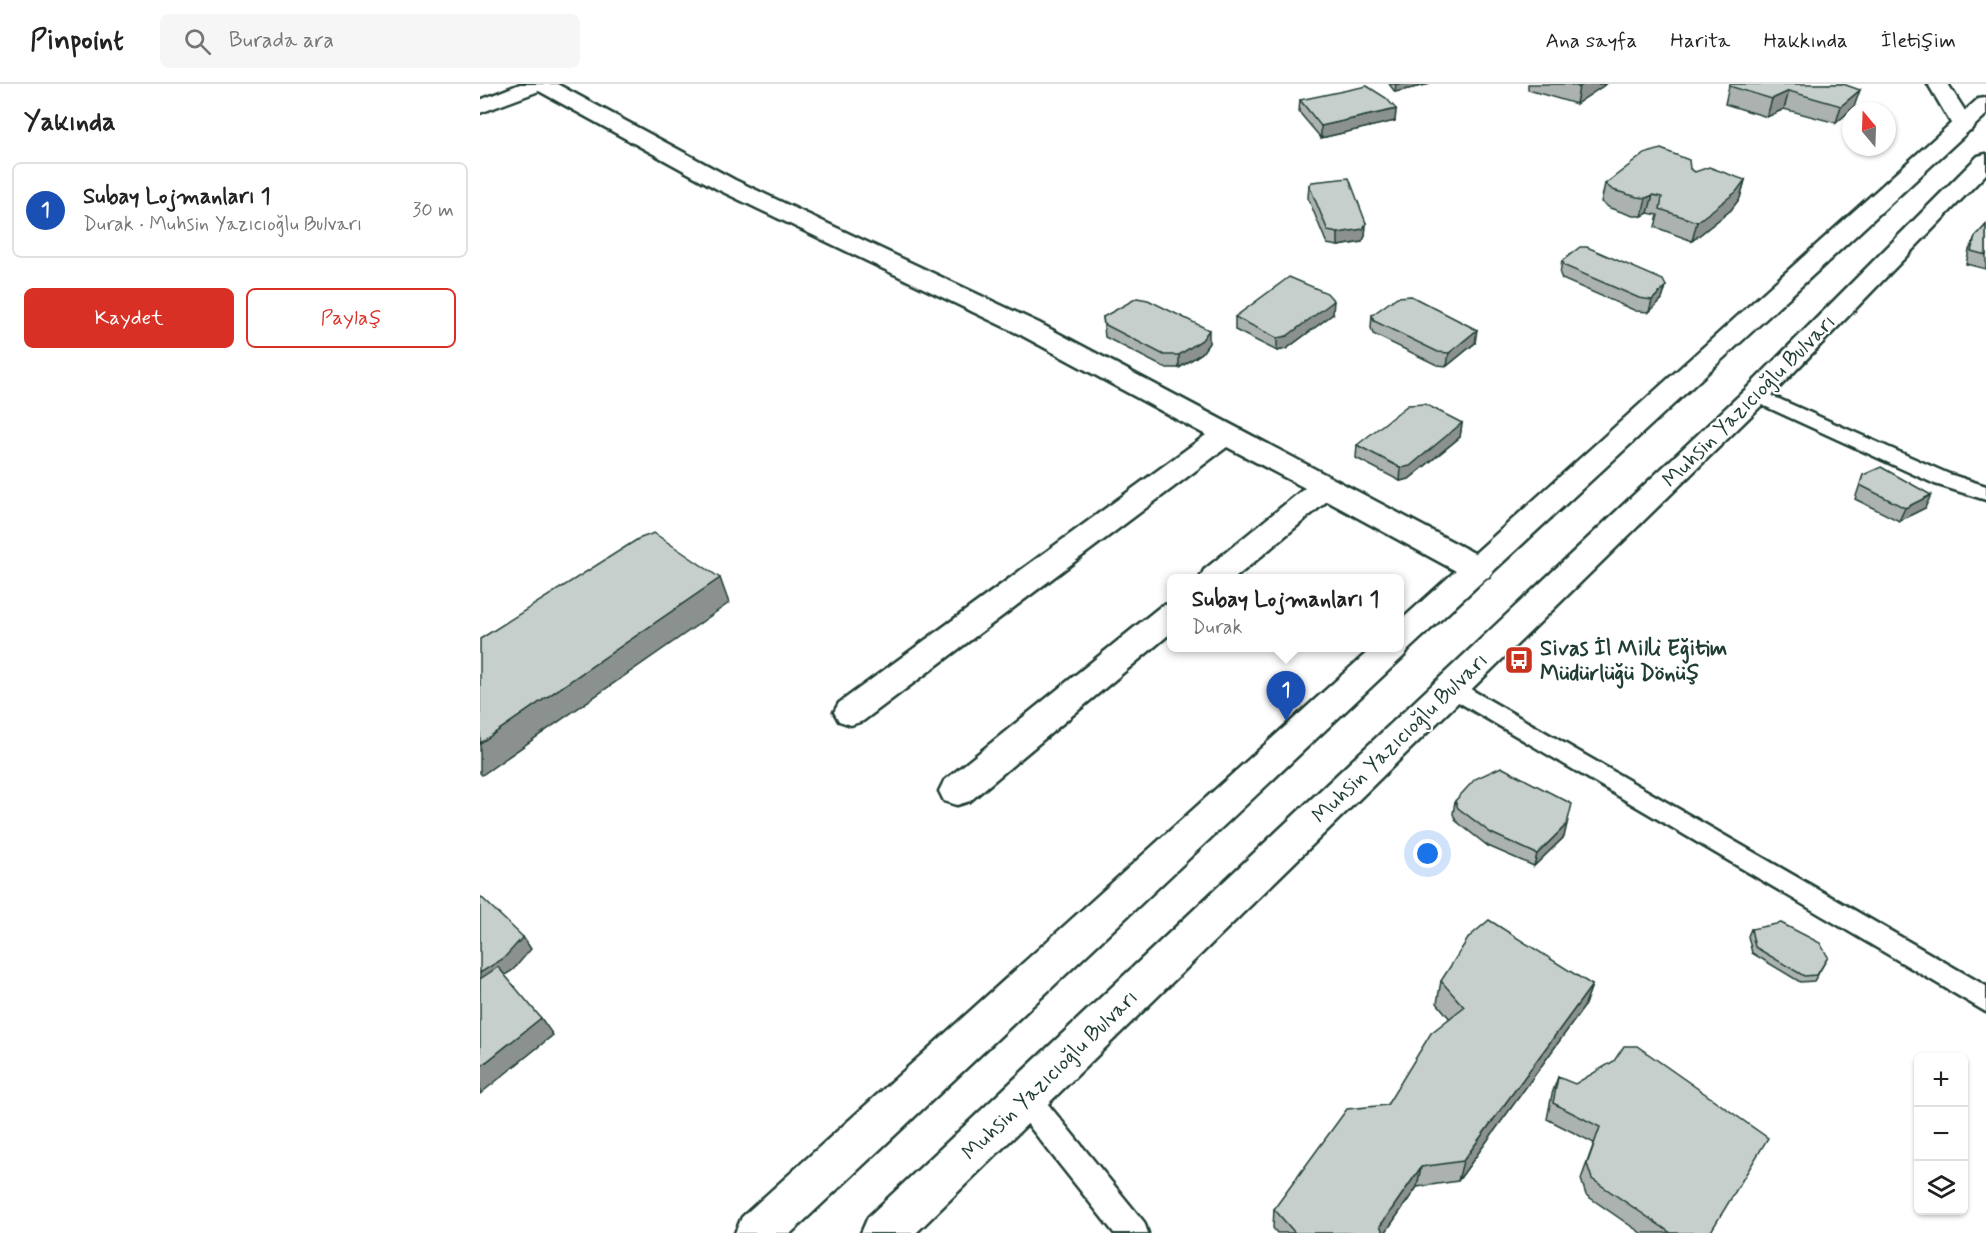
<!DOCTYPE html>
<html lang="tr">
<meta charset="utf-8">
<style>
body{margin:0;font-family:Mynerve,sans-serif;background:#f6f6f6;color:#222}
.controls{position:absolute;right:18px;bottom:18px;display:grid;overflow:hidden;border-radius:9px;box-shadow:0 2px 4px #0004}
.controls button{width:54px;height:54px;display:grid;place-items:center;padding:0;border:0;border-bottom:2px solid #e0e0e0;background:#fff;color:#222;font:30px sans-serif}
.compass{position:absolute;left:1362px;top:18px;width:54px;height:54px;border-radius:50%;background:#fff;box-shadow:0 2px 4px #0004;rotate:341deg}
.you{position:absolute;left:948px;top:770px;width:21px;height:21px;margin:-15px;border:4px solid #fff;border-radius:50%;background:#1a73e8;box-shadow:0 0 0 9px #1a73e833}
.badge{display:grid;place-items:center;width:39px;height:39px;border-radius:50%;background:#d93025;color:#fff;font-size:20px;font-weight:700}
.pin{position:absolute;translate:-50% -50px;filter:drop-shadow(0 2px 3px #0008)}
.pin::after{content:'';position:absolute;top:32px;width:21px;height:18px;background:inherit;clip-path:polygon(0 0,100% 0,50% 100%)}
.popup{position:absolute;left:687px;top:490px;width:237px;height:78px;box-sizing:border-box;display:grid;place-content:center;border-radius:9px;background:#fff;filter:drop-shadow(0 2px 4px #0005);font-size:20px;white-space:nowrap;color:#767676}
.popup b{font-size:22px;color:#222}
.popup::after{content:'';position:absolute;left:50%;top:100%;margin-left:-12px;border:12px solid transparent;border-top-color:#fff}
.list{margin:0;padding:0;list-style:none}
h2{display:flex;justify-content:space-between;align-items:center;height:78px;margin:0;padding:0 24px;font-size:26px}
h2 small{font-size:20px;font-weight:400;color:#767676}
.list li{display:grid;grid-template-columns:39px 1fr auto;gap:18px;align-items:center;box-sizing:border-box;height:96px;margin:0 12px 12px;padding:0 12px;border:2px solid #e0e0e0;border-radius:9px}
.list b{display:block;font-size:22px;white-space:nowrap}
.list p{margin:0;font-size:20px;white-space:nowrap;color:#767676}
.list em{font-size:20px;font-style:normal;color:#767676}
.actions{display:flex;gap:12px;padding:18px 24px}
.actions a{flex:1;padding:14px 0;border:2px solid #d93025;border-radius:9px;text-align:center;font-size:21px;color:#d93025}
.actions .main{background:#d93025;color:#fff}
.icon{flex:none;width:33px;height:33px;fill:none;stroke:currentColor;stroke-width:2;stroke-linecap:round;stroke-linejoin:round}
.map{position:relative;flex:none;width:1506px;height:1149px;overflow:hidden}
header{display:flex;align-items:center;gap:36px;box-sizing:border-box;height:84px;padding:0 30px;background:#fff;border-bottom:2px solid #e0e0e0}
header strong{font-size:28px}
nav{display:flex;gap:33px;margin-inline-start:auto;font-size:21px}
.search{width:420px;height:54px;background:#f6f6f6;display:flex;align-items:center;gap:15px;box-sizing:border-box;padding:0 21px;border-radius:9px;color:#767676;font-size:22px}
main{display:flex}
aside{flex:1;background:#fff}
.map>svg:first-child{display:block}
</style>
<header>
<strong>Pinpoint</strong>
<div class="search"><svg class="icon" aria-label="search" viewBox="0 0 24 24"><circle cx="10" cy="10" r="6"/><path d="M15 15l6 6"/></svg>Burada ara</div>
<nav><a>Ana sayfa</a><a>Harita</a><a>Hakkında</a><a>İletişim</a></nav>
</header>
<main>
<aside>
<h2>Yakında<small></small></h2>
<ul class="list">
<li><span class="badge" style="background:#1a4fb4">1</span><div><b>Subay Lojmanları 1</b><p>Durak · Muhsin Yazıcıoğlu Bulvarı</p></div><em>30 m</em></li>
</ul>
<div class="actions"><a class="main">Kaydet</a><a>Paylaş</a></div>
</aside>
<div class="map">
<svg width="1506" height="1149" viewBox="0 0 1506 1149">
<rect width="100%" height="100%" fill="#fff"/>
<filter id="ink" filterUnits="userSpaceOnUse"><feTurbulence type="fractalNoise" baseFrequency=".0167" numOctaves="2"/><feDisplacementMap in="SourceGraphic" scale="12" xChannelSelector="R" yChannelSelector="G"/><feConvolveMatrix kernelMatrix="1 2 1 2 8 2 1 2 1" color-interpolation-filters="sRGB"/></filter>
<g filter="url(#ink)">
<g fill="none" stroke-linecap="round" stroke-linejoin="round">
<g stroke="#1f3d34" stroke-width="5">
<path id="service" d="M1276,305L1469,390L1506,402V416L1455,400L1269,315L1267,311Z
M971,594L1506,902V928L963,609L960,603L963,597Z
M544,999L554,1003L664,1138L668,1149H634L534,1023L530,1013L534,1003Z"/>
</g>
<g stroke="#1f3d34" stroke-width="5">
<path id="minor" d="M40,0H77L255,96L559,239L1009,477L1014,485L1009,493L998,496L987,493L847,417L755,494H720L724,486L825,404L747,363L383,637L371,641L359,637L354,628L359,619L726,351L541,251L239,106L59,7L0,29V16Z
M692,519V548L490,717L477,721L464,717L459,707L464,697L681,522Z"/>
</g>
<g stroke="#1f3d34" stroke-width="5">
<path id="tertiary" d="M1448,0H1468L1494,41L1491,46H1475Z"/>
</g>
<g stroke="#1f3d34" stroke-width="5">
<path id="primary" d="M1506,14V31L928,566L924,572L311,1149H255L262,1133L892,564H920V537L1498,15Z
M1506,70V90L1286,317L436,1149H381L388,1133L1266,305L1498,72Z"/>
</g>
<use href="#service" fill="#fff" fill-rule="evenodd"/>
<use href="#minor" fill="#fff" fill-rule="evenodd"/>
<use href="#tertiary" fill="#fff" fill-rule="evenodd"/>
<use href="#primary" fill="#fff" fill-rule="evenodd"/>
</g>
<path fill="#abb2af" stroke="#1f3d34" stroke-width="1.5" d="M909,0H950L915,8Z
M1048,0H1126L1096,20L1048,6Z
M1363,0L1374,23L1356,39L1304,25L1287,33L1245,20L1249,2Z
M820,16L916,25L915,37L841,54L819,28Z
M1210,85L1215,88L1265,96L1260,114L1251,126L1212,157L1175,143L1178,131L1168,129L1162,132H1153L1130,124L1121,118L1125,100Z
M829,101L886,139L885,152L882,158L858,162L847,160L828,114Z
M1506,141V185L1486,180L1489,166L1495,153Z
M1082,177L1186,202L1182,215L1169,228L1156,227L1082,195L1080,190Z
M853,230L806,265L797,267L755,246V233Z
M892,231L995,259L967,282L957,281L893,250L891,244Z
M623,233L729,259L722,269L699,284H685L625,253Z
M982,339L980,353L929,395L920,397L876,374L877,361Z
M1383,391L1445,424L1419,437L1375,415Z
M975,717L1084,753L1054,782L1008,762L976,737L973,730Z
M1271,845L1348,873L1334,897L1320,898L1272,869L1268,852Z
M961,897L1112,901L1104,923L978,1097L937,1103L905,1149H797L793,1144L794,1125L907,1021L970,935L957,919Z
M1078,993L1230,1149H1161L1106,1111L1101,1095L1114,1059L1067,1035L1072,1010Z"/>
<path fill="#8b918f" stroke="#1f3d34" stroke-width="1.5" d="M916,0H950L915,8Z
M1104,0H1126L1096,20L1099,3Z
M1380,6L1374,23L1356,39L1361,22Z
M1309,7L1304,25L1287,33L1292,15Z
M916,25L915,37L841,54V42Z
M1265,96L1260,114L1251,126L1212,157L1217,138Z
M1173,111L1168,129L1162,132L1166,114Z
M886,139L885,152L882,158L858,162V149Z
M1186,202L1182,215L1169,228L1172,216Z
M854,217L853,230L806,265L797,267V254Z
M729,246V259L722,269L699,284V271Z
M997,246L995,259L967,282L969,269Z
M982,339L980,353L929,395L920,397L921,384Z
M1451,411L1445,424L1419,437L1425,424Z
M240,494L249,519L2,691L0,689V659Z
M1087,740L1084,753L1054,782L1057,770Z
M43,853L51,865L33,886L0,907V889Z
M1112,901L1104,923L978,1097L983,1077Z
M61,934L73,951L0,1010V983Z
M941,1083L937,1103L905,1149H899L900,1142Z"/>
<path fill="#c7cfcc" stroke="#1f3d34" stroke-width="1.5" d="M1089,0H1104L1099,3Z
M1251,0H1363L1380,6L1361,22L1309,7L1292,15L1249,2Z
M887,2L906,14L916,25L841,42L820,16Z
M1181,65L1209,76L1210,85L1215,88L1229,83L1265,96L1256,108L1217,138L1180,125L1182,113L1173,111L1166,114L1157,113L1133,106L1125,100L1164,70Z
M869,94L886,139L883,145L858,149L848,147L829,101L832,98Z
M1506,141V171L1491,167L1495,153Z
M1100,163H1107L1183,196L1186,202L1172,216L1159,214L1085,182L1082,177Z
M809,193L847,209L854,217L807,252L797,254L755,233Z
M931,212L997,246L969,269L958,268L894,237L892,231L917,213Z
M657,214L668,216L729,246L722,256L699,271H684L624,240L623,233Z
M945,320L982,339L930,382L921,384L877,361L928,321Z
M1401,383L1451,411L1425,424L1380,401L1383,391Z
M174,449L240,494L0,659V555L158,455Z
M1021,683L1092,720L1087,740L1057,770L1011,749L978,724L975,717L995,695Z
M0,812L43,853L24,874L0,889Z
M1009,836L1112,901L983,1077L941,1083L900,1142L904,1149H815L794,1125L867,1025L907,1021L951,949L984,923L961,897L989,853Z
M1301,839L1340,859L1348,873L1337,891L1324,892L1275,863L1271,845Z
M18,883L61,934L0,983V895Z
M1144,962H1157L1288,1054L1230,1149H1191L1112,1095L1107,1080L1120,1043L1073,1019L1078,993L1095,1000L1134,977Z"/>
</g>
<defs>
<g id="bus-square" transform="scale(1.5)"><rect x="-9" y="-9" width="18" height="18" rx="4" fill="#c8321e" stroke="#fff"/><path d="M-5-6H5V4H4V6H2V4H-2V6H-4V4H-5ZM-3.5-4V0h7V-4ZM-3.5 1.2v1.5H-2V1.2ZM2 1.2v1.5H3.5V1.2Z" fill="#fff"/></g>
</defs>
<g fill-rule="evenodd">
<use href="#bus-square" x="1039" y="576"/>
</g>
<g text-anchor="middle" stroke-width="4.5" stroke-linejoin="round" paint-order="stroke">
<g font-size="22" fill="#1f3d34" stroke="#fff">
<text transform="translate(1268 316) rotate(-45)" y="8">Muhsin Yazıcıoğlu Bulvarı</text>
<text transform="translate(919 653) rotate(-44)" y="8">Muhsin Yazıcıoğlu Bulvarı</text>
<text transform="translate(569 990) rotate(-44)" y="8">Muhsin Yazıcıoğlu Bulvarı</text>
</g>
<g font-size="22" font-weight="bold" fill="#1f3d34" stroke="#fff" text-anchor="start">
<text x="1060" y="571">Sivas İl Milli Eğitim<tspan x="1060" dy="25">Müdürlüğü Dönüş</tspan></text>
</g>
</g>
</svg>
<div class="controls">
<button>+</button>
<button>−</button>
<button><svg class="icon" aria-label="layers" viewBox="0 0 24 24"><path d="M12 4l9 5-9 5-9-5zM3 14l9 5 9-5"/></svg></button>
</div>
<svg class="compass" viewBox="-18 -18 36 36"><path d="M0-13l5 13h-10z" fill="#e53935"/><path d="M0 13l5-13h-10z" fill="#767676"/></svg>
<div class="you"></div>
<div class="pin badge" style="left:806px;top:637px;background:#1a4fb4">1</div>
<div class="popup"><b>Subay Lojmanları 1</b>Durak</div>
</div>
</main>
